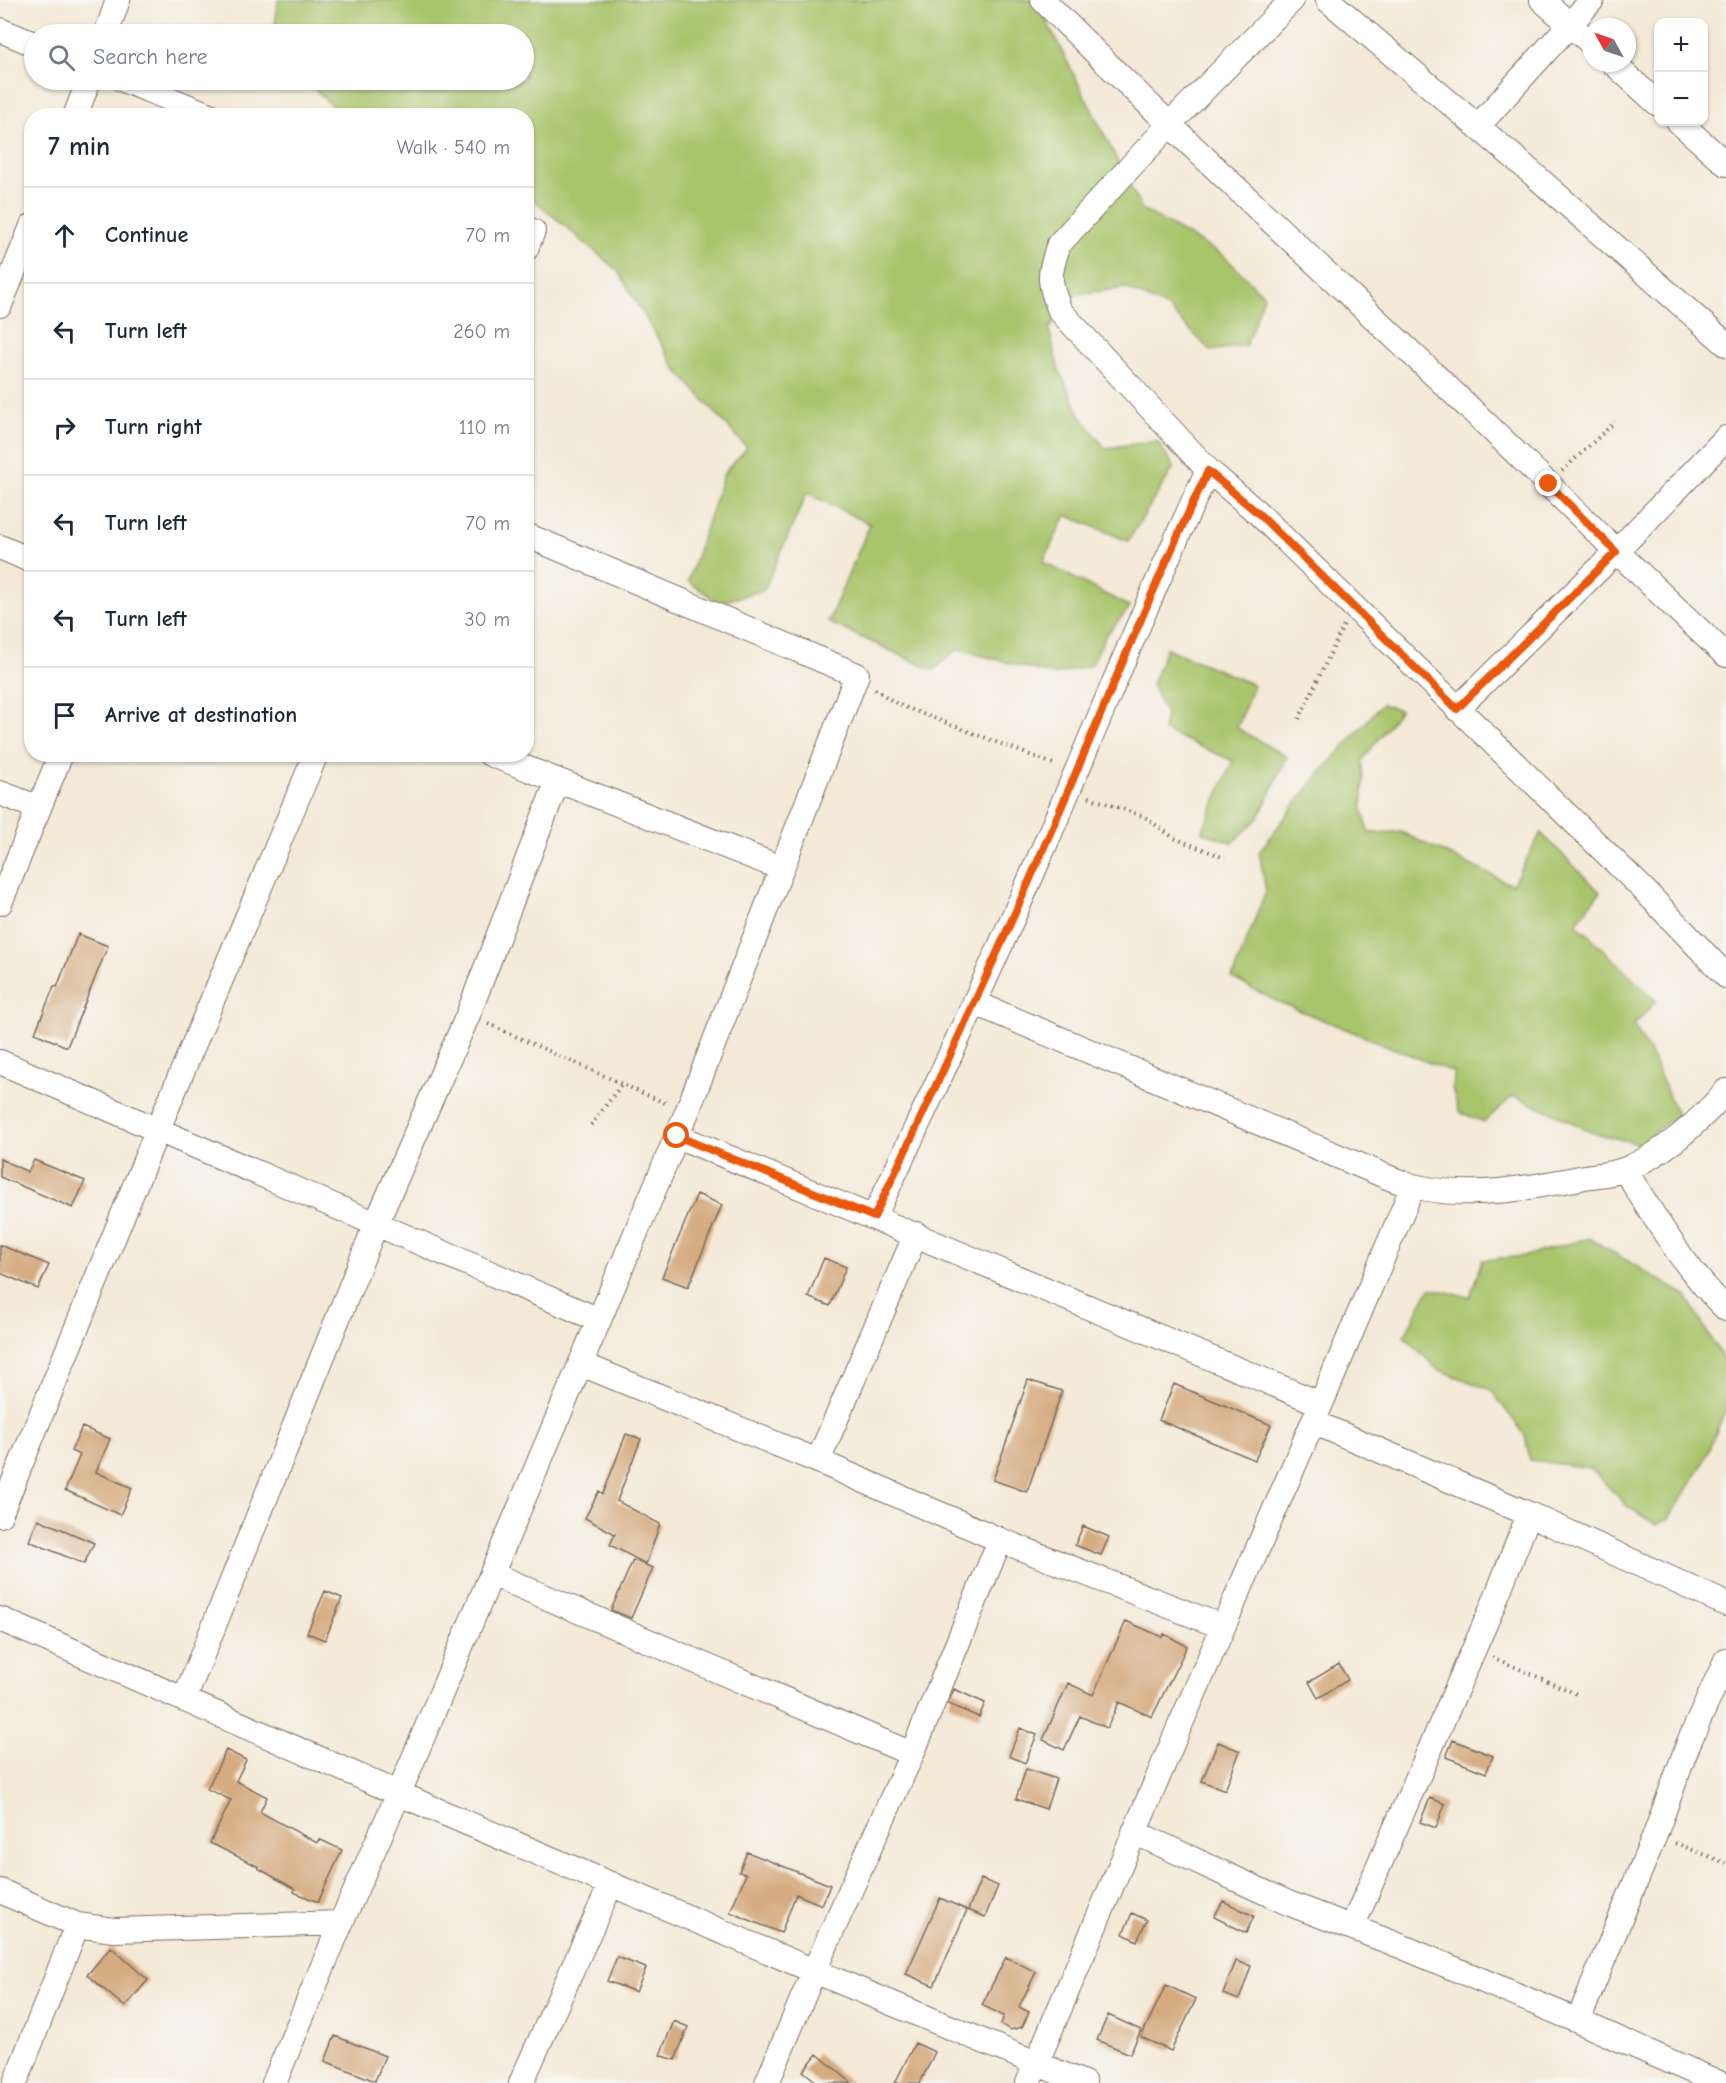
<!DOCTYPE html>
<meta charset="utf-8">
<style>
body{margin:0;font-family:"Comic Neue",sans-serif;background:#f2f2f3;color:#1f2937}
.controls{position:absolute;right:18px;top:18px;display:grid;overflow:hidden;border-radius:12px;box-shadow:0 2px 4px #0004}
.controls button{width:54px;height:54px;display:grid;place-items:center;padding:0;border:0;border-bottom:2px solid #e0e1e3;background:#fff;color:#1f2937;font:30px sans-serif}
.compass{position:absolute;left:1582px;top:18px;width:54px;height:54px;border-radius:50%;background:#fff;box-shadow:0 2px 4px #0004;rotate:310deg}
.stop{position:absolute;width:18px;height:18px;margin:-14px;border:4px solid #ea580c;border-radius:50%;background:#fff}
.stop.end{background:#ea580c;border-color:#fff;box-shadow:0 2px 6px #0008}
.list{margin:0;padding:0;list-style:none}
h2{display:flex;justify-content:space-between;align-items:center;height:78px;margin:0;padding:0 24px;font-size:26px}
h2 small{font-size:20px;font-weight:400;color:#747a83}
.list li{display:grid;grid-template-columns:39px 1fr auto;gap:18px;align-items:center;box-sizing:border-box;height:96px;padding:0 24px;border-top:2px solid #e0e1e3}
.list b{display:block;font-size:22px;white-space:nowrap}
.list em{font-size:20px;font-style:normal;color:#747a83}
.icon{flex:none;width:33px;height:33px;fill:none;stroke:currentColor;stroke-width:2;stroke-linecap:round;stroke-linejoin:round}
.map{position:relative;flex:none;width:1726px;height:2083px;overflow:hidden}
.search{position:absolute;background:#fff;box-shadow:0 2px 4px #0004;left:24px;top:24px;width:510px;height:66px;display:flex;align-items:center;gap:15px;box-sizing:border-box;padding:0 21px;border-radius:33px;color:#747a83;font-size:22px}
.panel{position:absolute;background:#fff;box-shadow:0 2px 4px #0004;left:24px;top:108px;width:510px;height:654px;border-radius:24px}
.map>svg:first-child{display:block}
</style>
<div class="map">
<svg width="1726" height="2083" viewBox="0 0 1726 2083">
<rect width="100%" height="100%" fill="#f6f6f2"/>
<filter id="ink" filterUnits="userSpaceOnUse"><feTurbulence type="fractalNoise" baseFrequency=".0167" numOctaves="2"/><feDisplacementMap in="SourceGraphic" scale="12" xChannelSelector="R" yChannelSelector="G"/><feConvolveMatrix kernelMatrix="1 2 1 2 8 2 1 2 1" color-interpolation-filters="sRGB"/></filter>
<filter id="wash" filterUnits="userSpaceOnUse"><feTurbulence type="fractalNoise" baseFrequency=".008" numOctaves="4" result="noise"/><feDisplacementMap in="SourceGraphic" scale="24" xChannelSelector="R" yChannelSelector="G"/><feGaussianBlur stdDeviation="1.35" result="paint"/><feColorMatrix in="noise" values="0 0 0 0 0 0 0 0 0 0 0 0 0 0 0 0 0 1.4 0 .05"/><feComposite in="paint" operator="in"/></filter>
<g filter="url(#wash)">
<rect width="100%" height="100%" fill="#f4e9d7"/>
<path fill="#a9c56c" stroke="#727845" stroke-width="1.5" d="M278,0H1036L1142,209L1224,256L1264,296L1246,345L1211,351L1168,308L1126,288L1076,294L1049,329L1058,368L1081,417L1105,448L1157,441L1174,467L1128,541L1066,515L1043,562L1130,607L1106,635L1091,665L1054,675L958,649L933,670L828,622L870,524L807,493L764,590L719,603L688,581L724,473L747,448L676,369L618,271L527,194L526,116L363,115L332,106L306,80H524V34H274Z
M1166,648L1254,685L1237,728L1287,757L1259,817L1233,843L1202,832L1233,761L1163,730L1166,714L1152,685Z
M1382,704L1400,710L1362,761L1364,777L1362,808L1369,833L1401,832L1512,885L1541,833L1600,892L1576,923L1656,1001L1634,1025L1652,1057L1677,1115L1640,1144L1593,1133L1550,1111L1513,1096L1484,1122L1459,1112L1452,1088L1455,1073L1276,1001L1232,978L1266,891L1259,852L1305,791Z
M1589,1238L1686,1296L1726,1364V1409L1702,1465L1669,1518L1656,1525L1627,1506L1590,1468L1530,1460L1525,1435L1491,1390L1437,1369L1404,1336L1430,1288L1470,1297L1482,1260L1525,1256Z"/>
<g id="blocks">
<path fill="#d5ab80" d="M78,934L108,946L67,1047L35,1033L54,986L57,987Z
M0,1159L28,1172L34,1160L85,1181L73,1208L0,1177Z
M697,1194L722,1205L688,1287L662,1277Z
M0,1245L49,1265L38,1289L0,1273Z
M824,1258L846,1267L830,1306L808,1297Z
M1028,1380L1062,1391L1027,1492L993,1480Z
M1174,1384L1271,1425L1255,1460L1159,1420Z
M82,1427L110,1439L96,1472L132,1488L120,1515L65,1490L80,1455L71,1451Z
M626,1434L641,1439L617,1501L660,1524L646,1564L610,1545L615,1534L585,1518L599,1491L603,1494Z
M38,1519L94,1543L84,1564L29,1541Z
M1083,1526L1109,1537L1101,1555L1075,1545Z
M633,1560L653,1568L631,1618L611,1610Z
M325,1591L342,1598L325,1640L307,1633Z
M1126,1621L1162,1637L1164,1634L1187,1646L1152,1717L1119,1702L1107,1728L1080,1716L1064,1750L1043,1740L1068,1683L1093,1695Z
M1339,1664L1348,1680L1318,1698L1309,1682Z
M954,1689L985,1703L979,1717L948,1704Z
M1020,1728L1037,1735L1025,1763L1009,1756Z
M1453,1740L1493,1756L1486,1773L1446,1757Z
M1218,1742L1240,1751L1225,1790L1202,1781Z
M226,1750L246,1760L236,1781L267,1797L260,1812L317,1843L319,1839L342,1850L318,1902L294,1892L295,1889L258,1868L259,1867L210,1843L231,1800L207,1789Z
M1026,1769L1056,1779L1046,1809L1016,1799Z
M1430,1798L1445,1804L1436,1828L1420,1822Z
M747,1852L830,1885L822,1905L796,1894L781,1933L730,1912L746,1874L739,1872Z
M981,1879L998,1886L985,1917L968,1910Z
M940,1898L967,1910L934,1986L906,1974Z
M1223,1901L1254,1916L1246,1933L1214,1917Z
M1132,1913L1147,1920L1137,1941L1123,1934Z
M111,1947L148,1980L125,2007L87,1975Z
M617,1957L646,1968L636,1992L607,1981Z
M1006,1957L1036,1972L1019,2007L1029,2012L1022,2027L1010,2030L1001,2024L1004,2016L982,2005Z
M1236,1961L1251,1966L1239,2000L1223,1994Z
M1166,1985L1196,1999L1171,2051L1141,2037Z
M1108,2015L1141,2030L1130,2054L1097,2040Z
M674,2021L688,2027L675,2060L660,2055Z
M335,2036L385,2056L375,2081L325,2061Z
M915,2043L935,2052L920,2083H895Z
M817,2054L852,2083H818L803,2071Z"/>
</g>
</g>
<g filter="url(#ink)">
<use href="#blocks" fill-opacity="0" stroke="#7c6d5f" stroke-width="1.5"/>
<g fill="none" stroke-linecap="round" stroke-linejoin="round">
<g stroke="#7c6d5f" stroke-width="26">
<path id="minor" d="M1043,0C1179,137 1322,268 1462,401C1551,485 1636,573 1726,655
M1292,0L1170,124L1059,244C1048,275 1048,281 1060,311L1208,470L1259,514L1353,606L1645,891L1726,976
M1328,0L1516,159L1726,344
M1542,0L1591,43
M0,30L34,44
M106,34L118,0
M1613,63L1658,104
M123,80L212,116
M75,116L89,80
M1679,122L1726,164
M1478,126L1592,0
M526,249L533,231
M0,305L32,226
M0,547L32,561
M1457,709L1616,552L1726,438
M490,754L781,868
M0,793L39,808
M0,903L61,754
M975,1003L1354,1163C1373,1170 1393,1181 1413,1186C1469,1200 1530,1188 1585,1177C1598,1175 1614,1174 1626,1169C1665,1153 1698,1123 1726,1091
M0,1062L599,1320
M677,1136L1321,1404
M1625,1170C1655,1218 1685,1269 1726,1309
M874,1217C931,1097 988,976 1041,854C1097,726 1148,596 1208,470
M581,1364L818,1461L1000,1540L1223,1627
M1313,1422L1529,1514L1726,1604
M818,1461L916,1234
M0,1515L158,1129L316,754
M492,1574L912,1754
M0,1619L432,1808L814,1971L1084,2083
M184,1700L376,1224L468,1015L557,782
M1134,1832L1288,1903L1403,1947L1578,2021L1719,2083
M0,1891L77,1925L114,1930L341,1923
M1352,1927L1492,1608L1529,1514
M1578,2021L1655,1835L1689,1742L1726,1660
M15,2083L77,1925
M274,2083L341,1923L399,1793L687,1112L857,675L526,535
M521,2083L611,1884
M767,2083L814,1971L912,1754L1000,1540
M1028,2083L1178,1730L1321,1404L1413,1186"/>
</g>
<path stroke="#7c6d5f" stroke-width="4" stroke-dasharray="1.5 4.5" stroke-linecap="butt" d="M1562,471L1615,422
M875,689L897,704L1056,765
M1299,719L1344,625
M1089,797L1145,817L1174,838L1225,858
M488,1024L667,1104
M591,1125L622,1084
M1492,1657L1577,1694
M1675,1843L1726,1863"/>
<use href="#minor" stroke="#fff" stroke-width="24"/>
</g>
</g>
<g fill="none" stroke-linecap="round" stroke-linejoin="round" filter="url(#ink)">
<path stroke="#ea580c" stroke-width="8" d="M677,1136L874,1217C931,1097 988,976 1041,854C1097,726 1148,596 1208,471L1259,514L1457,709L1616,552L1549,484"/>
</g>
</svg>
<div class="controls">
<button>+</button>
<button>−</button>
</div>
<svg class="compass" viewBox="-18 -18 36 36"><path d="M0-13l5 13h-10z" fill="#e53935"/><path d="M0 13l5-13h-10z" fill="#747a83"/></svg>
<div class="stop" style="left:677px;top:1136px"></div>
<div class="stop end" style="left:1549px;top:484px"></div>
<div class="search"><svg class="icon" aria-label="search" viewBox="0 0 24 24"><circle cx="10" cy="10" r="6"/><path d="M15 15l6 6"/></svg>Search here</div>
<section class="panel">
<h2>7 min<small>Walk · 540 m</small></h2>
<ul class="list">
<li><svg class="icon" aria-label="ahead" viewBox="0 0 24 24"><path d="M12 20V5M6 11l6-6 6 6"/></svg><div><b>Continue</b></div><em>70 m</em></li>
<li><svg class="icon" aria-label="left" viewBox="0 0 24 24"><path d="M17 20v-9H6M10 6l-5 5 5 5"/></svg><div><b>Turn left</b></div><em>260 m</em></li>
<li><svg class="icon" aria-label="right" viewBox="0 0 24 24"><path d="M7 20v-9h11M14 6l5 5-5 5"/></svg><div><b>Turn right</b></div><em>110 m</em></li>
<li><svg class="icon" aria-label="left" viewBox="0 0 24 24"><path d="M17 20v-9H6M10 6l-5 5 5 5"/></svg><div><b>Turn left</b></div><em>70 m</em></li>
<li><svg class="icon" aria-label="left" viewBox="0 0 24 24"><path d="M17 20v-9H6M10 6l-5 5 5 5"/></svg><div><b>Turn left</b></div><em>30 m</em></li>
<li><svg class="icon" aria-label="arrive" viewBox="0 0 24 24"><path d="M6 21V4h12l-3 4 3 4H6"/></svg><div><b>Arrive at destination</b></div></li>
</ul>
</section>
</div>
